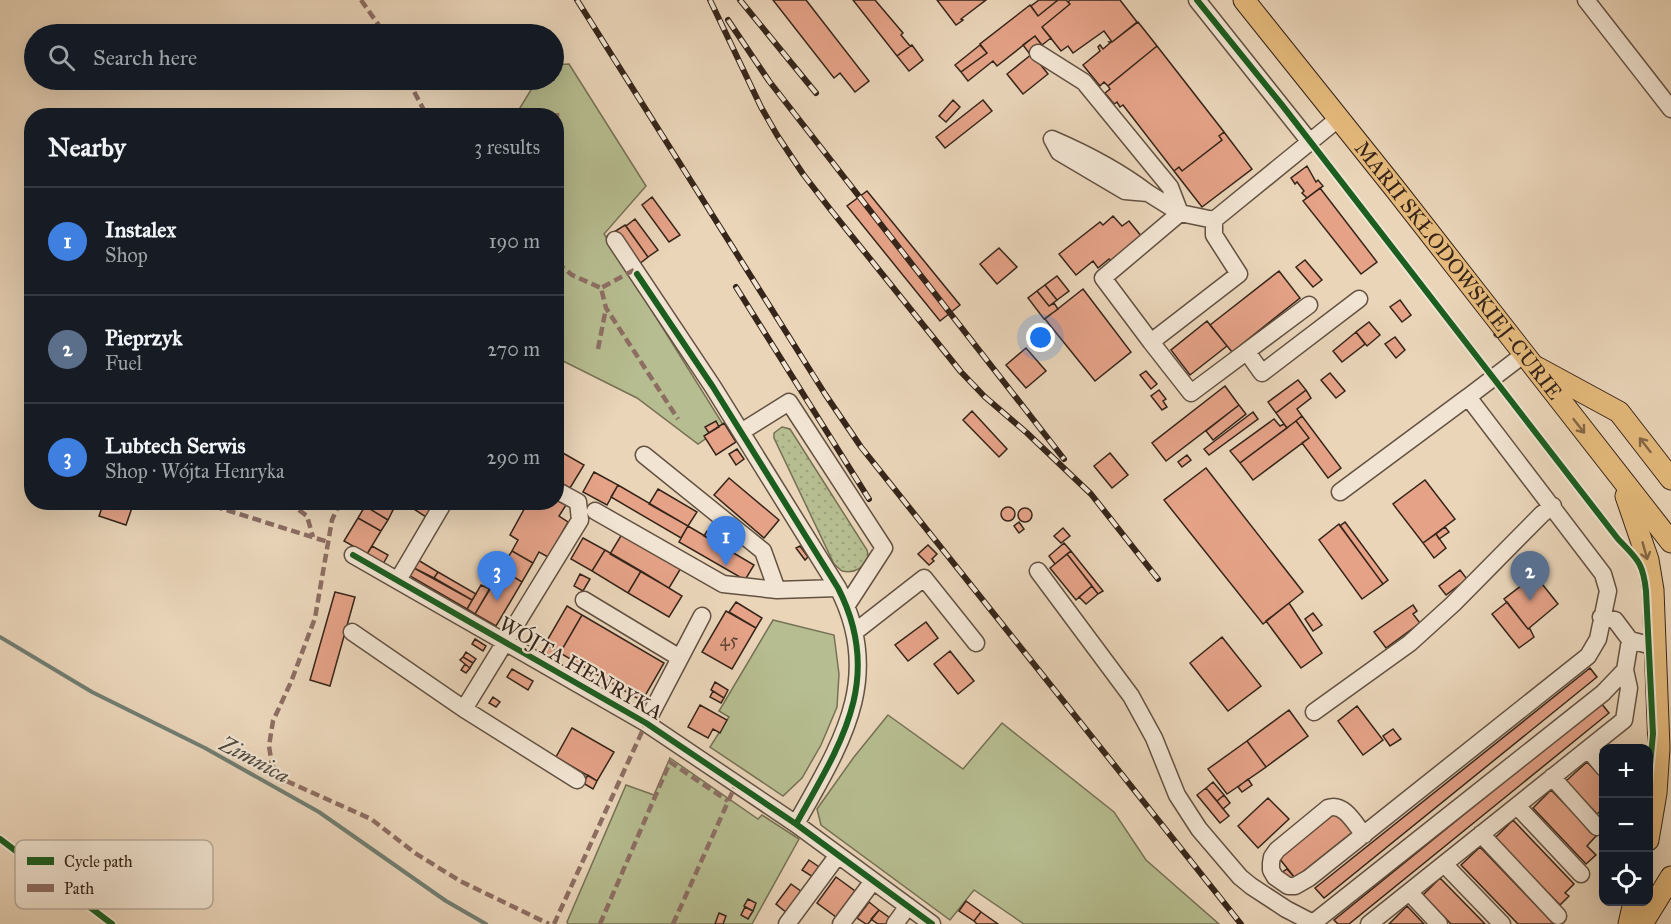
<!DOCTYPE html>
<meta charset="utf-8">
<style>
body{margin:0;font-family:"IM FELL Great Primer",serif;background:#242831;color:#f1f3f6}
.controls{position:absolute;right:18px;bottom:18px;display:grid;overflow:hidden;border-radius:12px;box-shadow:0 6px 24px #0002}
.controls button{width:54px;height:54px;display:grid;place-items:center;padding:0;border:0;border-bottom:2px solid #363941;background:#171b24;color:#f1f3f6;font:30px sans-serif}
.you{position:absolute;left:1041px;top:338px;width:21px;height:21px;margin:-15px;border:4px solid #fff;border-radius:50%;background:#1a73e8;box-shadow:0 0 0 9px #1a73e833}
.badge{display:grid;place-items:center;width:39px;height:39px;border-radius:50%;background:#c59692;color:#fff;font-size:20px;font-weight:700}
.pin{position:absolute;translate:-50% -50px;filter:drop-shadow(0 2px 3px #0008)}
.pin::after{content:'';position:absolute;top:32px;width:21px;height:18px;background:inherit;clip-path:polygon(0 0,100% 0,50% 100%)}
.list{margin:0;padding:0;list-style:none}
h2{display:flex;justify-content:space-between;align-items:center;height:78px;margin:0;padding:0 24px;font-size:26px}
h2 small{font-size:20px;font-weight:400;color:#9ea1a6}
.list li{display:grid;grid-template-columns:39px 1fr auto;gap:18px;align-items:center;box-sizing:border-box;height:108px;padding:0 24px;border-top:2px solid #363941}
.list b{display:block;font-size:22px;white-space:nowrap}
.list p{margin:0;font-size:20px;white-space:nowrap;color:#9ea1a6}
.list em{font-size:20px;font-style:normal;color:#9ea1a6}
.icon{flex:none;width:33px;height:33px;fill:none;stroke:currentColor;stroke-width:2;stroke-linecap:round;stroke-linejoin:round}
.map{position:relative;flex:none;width:1671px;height:924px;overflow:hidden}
.search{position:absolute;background:#171b24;box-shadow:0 6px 24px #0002;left:24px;top:24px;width:540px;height:66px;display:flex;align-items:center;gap:15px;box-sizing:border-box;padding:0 21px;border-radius:33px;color:#9ea1a6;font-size:22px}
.panel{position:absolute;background:#171b24;box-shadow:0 6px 24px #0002;left:24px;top:108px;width:540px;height:402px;border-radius:24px}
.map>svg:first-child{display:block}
</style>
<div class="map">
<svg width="1671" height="924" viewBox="0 0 1671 924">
<defs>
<pattern id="grass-dots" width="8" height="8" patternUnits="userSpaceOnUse" patternTransform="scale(1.5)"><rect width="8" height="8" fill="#b6bd90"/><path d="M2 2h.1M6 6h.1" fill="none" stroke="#9da27c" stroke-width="1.8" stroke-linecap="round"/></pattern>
</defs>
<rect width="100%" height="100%" fill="#ead5b9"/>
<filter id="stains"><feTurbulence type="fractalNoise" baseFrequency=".00333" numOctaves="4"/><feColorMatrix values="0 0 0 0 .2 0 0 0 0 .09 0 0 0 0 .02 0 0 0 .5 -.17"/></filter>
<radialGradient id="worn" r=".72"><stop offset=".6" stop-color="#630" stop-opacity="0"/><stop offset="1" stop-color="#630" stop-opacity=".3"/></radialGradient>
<path fill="url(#grass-dots)" stroke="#767155" stroke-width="1.5" d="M782,427L790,429L867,550L869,559C862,569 854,574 842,571L834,564L774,438V433Z"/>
<path fill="#b6bd90" stroke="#767155" stroke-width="1.5" d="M569,64L646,186L604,234L724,426L698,444L637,398L557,358L556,116H515L537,80H554V65Z
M773,620L834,635L839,674L837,707L821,745L802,778L783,796L710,747L729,717L719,711Z
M888,715L963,769L1002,723L1114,812L1146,860L1219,924H1024L974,890L950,920L821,825L817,809L854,757Z
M670,758L758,819L762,815L799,839L752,924H568L567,922L626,785L654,795Z"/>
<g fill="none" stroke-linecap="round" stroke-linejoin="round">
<path stroke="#717e73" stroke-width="4" d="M0,637L92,692L205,748L319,812L446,901L486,924"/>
</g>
<path fill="#e5a287" stroke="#36251a" stroke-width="1.5" d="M773,0H806L869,81L855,92L840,73L834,78Z
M853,0H875L903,33L901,35L910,46L912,45L897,56Z
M937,0H986L961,19L963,20L956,25Z
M1039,0H1058L1038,16L1031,6Z
M1058,0H1066L1070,4L1042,27L1051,38L1042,45L1035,36L997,66L993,61L968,81L961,72L987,53L980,44L1030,5L1038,16Z
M1070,0H1120L1137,22L1112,42L1104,31L1073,53L1068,46L1061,51L1042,27L1070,4L1068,2Z
M1138,22L1157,46L1108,86L1104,82L1100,86L1083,65L1100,51L1098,47L1100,45L1103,49L1110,43L1109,42H1112Z
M1035,36L1041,44L1029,53L1023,45Z
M912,45L923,60L909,71L897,56Z
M980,45L987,53L961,72L955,65Z
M1157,46L1224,132L1219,136L1222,140L1182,171L1179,167L1174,171L1123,105L1120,107L1117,102L1114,104L1105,93L1110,89L1108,86Z
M1032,54L1048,74L1023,94L1007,74Z
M953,100L960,107L946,122L939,116Z
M983,100L992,111L945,148L936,137Z
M1224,132L1252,169L1202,207L1174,171L1179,167L1182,171L1222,140L1219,136Z
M1307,166L1316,182L1318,180L1323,186L1307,198L1302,193L1304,191L1297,182L1295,184L1291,178Z
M1320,188L1377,262L1361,274L1303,201Z
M867,191L960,305L940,321L847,206Z
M652,197L680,235L669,242L642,205Z
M1113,216L1122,226L1129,221L1142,237L1112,262L1109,259L1098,268L1093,261L1076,275L1059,254L1100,222L1103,225Z
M635,219L658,250L648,257L626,226Z
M625,225L648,257L638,265L614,232Z
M999,248L1017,267L997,284L980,264Z
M1305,260L1322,280L1313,287L1296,267Z
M1279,271L1300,298L1232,352L1210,325Z
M1057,276L1069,291L1057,300L1045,285Z
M1045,285L1057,300L1049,306L1037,291Z
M1083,289L1131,352L1095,381L1045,319Z
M1037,291L1049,306L1054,303L1058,309L1044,319L1028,298Z
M1400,300L1411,315L1402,322L1390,307Z
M1207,321L1227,346L1190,375L1171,350Z
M1369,322L1380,335L1367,346L1356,332Z
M1356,332L1365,344L1342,362L1333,351Z
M1395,337L1405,350L1396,358L1385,344Z
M1026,348L1046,371L1026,388L1006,365Z
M1146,371L1157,384L1151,389L1140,375Z
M1330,373L1345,391L1336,398L1321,380Z
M1298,380L1306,390L1276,413L1268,402Z
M1225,386L1239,405L1166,461L1152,443Z
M1159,390L1166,399L1163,401L1167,407L1162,410L1151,396Z
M1306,390L1311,398L1297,409L1302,416L1287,428L1276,413Z
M1239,405L1246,414L1213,440L1206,431Z
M972,411L1007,449L999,457L963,420Z
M1253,412L1258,419L1209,455L1204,449Z
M1302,416L1341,468L1328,478L1302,443L1309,438L1296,421Z
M1274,419L1280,426L1284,424L1287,428L1240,463L1230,451Z
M716,421L719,427L709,433L705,427Z
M1296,421L1309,438L1253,480L1240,463Z
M724,423L736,442L716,455L704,436Z
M556,449L584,465L570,488L556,480Z
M737,449L744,459L736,465L729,454Z
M1110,453L1128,475L1112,488L1094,466Z
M1187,455L1191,460L1182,467L1178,462Z
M1206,468L1303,592L1263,624L1164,500Z
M594,472L618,485L607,505L583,492Z
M729,478L779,520L764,538L714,495Z
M1425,480L1455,519L1423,543L1393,504Z
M618,485L688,526L681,538L611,497Z
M658,489L697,512L688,526L649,504Z
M556,500L566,505L559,516L568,522L548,557L539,552L533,563L512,551L518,540L510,535L528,502L540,504L541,502H556Z
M104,502H134L126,525L99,516Z
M367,502H380L393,510L388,520L365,506Z
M403,502H435L426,517Z
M365,506L388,520L381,531L358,518Z
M1001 514a7 7 0 1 1 14 0a7 7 0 1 1-14 0Z
M1018 515a7 7 0 1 1 14 0a7 7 0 1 1-14 0Z
M358,518L381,531L367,554L344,541Z
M1019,522L1024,529L1019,533L1014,526Z
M1345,522L1388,580L1383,584L1340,526Z
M1339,524L1383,584L1362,599L1319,540Z
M688,526L754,565L745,580L679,542Z
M1445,527L1449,532L1439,539L1436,534Z
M1063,528L1070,536L1061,543L1054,536Z
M707,531L716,537L714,542L704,536Z
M622,534L681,568L669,588L610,554Z
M1436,534L1446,548L1434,558L1423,543Z
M583,538L605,550L592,571L571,559Z
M1064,543L1071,551L1055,564L1049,556Z
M928,545L937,554L932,559L934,561L929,565L918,554Z
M372,546L388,555L383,564L367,554Z
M800,546L808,557L805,560L796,548Z
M605,550L641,571L628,593L592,571Z
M512,551L533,563L522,582L501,569Z
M1071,551L1103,591L1098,594L1067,554Z
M1067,554L1092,586L1076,600L1050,568Z
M418,560L438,572L434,578L414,568Z
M414,568L472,600L467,609L410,576Z
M501,569L522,582L496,626L475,614Z
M1460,570L1467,579L1446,595L1439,586Z
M641,571L682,596L669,617L628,593Z
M438,572L476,594L472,600L434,578Z
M580,574L590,579L583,591L574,586Z
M1535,575L1558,604L1528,629L1504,599Z
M481,585L490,589L475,614L467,609Z
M1092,586L1098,594L1086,604L1079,597Z
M335,592L355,597L330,686L310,680Z
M736,602L762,618L756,628L729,612Z
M1507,602L1528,629H1530L1534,637L1519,648L1492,614Z
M1289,603L1322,653L1301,668L1266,621Z
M1413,605L1417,611L1413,614L1420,623L1386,648L1374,632Z
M567,606L582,615L560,653L545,644Z
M726,611L756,628L732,669L702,652Z
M1313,613L1322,625L1313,631L1305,619Z
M582,615L664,663L642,701L560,653Z
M926,622L938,638L908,661L895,645Z
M1222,637L1261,686L1228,711L1190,663Z
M475,639L486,646L483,651L472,644Z
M545,644L560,653L556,660L541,651Z
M950,651L974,681L958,694L934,664Z
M466,652L476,659L473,663L463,657Z
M463,657L473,663L470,668L460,660Z
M465,664L470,668L466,673L461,670Z
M1590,668L1597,677L1324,898L1315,888Z
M512,669L533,681L528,690L507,677Z
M715,682L728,690L724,698L711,690Z
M713,691L724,698L721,703L710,697Z
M493,697L500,702L496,707L489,703Z
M1601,703L1609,713L1349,924H1338L1334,920Z
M700,705L727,720L720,733L713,729L708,738L688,727Z
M1357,706L1383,740L1363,755L1338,721Z
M1289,710L1308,736L1266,767L1247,741Z
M572,728L614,752L597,781L556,757Z
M1393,729L1401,739L1390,746L1383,736Z
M1247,741L1266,767L1227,794L1208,769Z
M1587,762L1604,780V793L1601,796L1604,799V808L1597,814L1566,781Z
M588,775L597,781L593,789L583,783Z
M1248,779L1252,785L1242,792L1238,787Z
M1213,782L1224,795L1217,801L1206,788Z
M1206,788L1229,816L1220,823L1197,795Z
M1551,790L1596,836L1587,846L1596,855L1586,864L1533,808Z
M1224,795L1230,803L1223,809L1217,801Z
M1268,798L1289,819L1258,848L1238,826Z
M1338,811L1354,831L1295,878L1279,858Z
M1513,820L1574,884L1565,893L1569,896L1560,905L1495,838Z
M1480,847L1554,924H1518L1461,865Z
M809,860L822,869L816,879L802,870Z
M1287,869L1295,878L1289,883L1281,873Z
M836,877L855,891L836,917L817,903Z
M1440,878L1485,924H1451L1423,895Z
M791,884L802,892L787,913L776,904Z
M748,899L756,903L753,911L744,906Z
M966,901L981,912L974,921L959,911Z
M869,902L879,910L868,924H866L857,918Z
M1407,906L1424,924H1389Z
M745,907L753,911L748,919L741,915Z
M879,910L890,918L886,924H878L871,919Z
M981,912L998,924H977L974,921Z
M719,913L726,916L723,924H715Z"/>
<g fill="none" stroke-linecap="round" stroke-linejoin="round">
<g stroke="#635142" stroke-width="19">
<path id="minor" d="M1197,0L1310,142
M1586,0L1671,109
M1038,53L1084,82L1170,187L1180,213L1103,278L1151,342
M1148,193C1118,170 1087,154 1052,139L1059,152L1125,191L1148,193L1180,213L1214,220
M615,240L713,387L838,588C885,679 840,745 796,824
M1309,305L1191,393L1151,342L1239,274L1214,235V220L1338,119
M1247,352L1262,373L1359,299
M741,432L789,402L884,548L847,605
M644,455L763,551L777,590
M1340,492L1468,397
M595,511L723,584L777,590L838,588
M353,555L646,723L796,824L932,924
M1038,571L1131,696L1154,738L1177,795L1199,829L1240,877L1251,886L1286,909L1313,923L1603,693L1625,670L1630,640
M398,580L444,502
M584,600L680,658
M1601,617L1615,620L1630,640L1656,647
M856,631L924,578L976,643
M352,632L464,709L577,780
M464,709L580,520L578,502L556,490
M1314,712L1410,643L1453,604L1542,514L1553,506
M646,723L702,616
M1588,749L1604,768
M1552,777L1597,827
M1517,806L1581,874
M1481,834L1558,916
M1364,835C1355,824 1344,802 1328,808L1277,850L1272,857L1271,863V870L1275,877L1288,886H1295L1309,878L1588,656L1598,639L1608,591L1603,574L1468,397L1523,355
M1444,864L1502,924
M1409,892L1439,924
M787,924L838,855
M841,924L873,881
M895,924L908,906
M1369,924L1624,720L1629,688L1625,670"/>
</g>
<g stroke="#36251a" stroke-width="23">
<g id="major">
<path id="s1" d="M1244,0L1396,190L1671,542"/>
<path d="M1538,368L1619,412L1671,479"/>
<path d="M1626,496L1648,560L1653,590L1659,748L1656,793L1648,840"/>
<path d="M1629,924L1634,902"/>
<path d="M1642,924L1671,877"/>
</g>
</g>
<use href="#minor" stroke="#f1e4d2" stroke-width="16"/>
<use href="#major" stroke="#e5ba7c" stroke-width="21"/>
<g stroke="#36251a" stroke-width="6">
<path id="rail" d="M577,0L825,394L861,447L1241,924
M710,0L761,107L777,135L803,174L830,209L961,372L985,397L1027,433L1091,494L1158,579
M740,0L816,93
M728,20L769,81L1064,459
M736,287L869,499"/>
</g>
<use href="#rail" stroke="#f1e4d2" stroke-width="4" stroke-dasharray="11" stroke-linecap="butt"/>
<path stroke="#8d6e63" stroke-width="4.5" stroke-dasharray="9 4.5" stroke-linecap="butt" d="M361,0L385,34
M408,80L427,116
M557,113V189L560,265L572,275L601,288
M634,270L601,288L606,308L678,419
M598,349L606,308
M201,502L328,542
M288,502L307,516L313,537
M340,502L332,520L315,618L291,682L273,721L269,746L272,765L282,779L371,819L415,853L460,881L549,924
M554,924L646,723
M600,924L670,762L728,801
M673,924L736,784"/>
<g stroke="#f1e4d2" stroke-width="10">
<path id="cycleway" d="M1197,0L1282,105L1618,539C1637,559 1643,562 1646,591L1653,734L1648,786
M637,274L713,387L838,588C885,679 840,745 796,824
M353,555L646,723L796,824L932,924
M0,839L112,924"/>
</g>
<use href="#cycleway" stroke="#1b5e20" stroke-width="6"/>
</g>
<defs><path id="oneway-shaft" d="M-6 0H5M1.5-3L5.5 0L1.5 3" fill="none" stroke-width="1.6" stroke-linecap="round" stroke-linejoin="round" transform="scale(1.5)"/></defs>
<g stroke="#856846">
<use href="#oneway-shaft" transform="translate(1579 426) rotate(52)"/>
<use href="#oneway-shaft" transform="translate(1645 445) rotate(-128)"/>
<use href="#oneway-shaft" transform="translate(1645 551) rotate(74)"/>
</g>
<g text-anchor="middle" stroke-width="4.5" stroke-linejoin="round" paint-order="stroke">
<g font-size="18" fill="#624435">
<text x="729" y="646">45</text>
</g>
<g font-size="21" fill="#36251a" stroke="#f1e4d2">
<text dy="7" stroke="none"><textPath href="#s1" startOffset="345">MARII SKŁODOWSKIEJ-CURIE</textPath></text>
<text transform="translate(581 668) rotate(30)" y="7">WÓJTA HENRYKA</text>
</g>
<g font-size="22" font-style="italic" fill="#4e4a3f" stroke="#f1e4d2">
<text transform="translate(255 759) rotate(28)" y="8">Zimnica</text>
</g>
</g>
<rect x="15" y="840" width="198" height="69" rx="9" fill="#f1e4d2" stroke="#b9ab9b" stroke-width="1.5"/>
<rect x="27" y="857" width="27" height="8" fill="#1b5e20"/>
<rect x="27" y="884" width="27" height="8" fill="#8d6e63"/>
<g font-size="16" fill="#36251a">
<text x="64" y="867">Cycle path</text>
<text x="64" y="894">Path</text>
</g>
<rect width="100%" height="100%" filter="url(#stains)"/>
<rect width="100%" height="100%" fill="url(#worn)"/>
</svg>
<div class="controls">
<button>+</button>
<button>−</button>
<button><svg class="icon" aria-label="locate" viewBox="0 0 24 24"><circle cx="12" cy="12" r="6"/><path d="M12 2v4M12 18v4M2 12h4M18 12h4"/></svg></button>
</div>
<div class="you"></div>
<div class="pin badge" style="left:726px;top:566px;background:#3f7fe0">1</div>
<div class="pin badge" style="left:1530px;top:601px;background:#5c6f8a">2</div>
<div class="pin badge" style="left:497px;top:601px;background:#3f7fe0">3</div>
<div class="search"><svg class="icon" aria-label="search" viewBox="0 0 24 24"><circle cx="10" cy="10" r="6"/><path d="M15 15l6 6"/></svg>Search here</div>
<section class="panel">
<h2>Nearby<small>3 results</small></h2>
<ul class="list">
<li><span class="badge" style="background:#3f7fe0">1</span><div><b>Instalex</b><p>Shop</p></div><em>190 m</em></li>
<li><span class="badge" style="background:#5c6f8a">2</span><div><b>Pieprzyk</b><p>Fuel</p></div><em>270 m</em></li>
<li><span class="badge" style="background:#3f7fe0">3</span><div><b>Lubtech Serwis</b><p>Shop · Wójta Henryka</p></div><em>290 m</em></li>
</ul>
</section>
</div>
